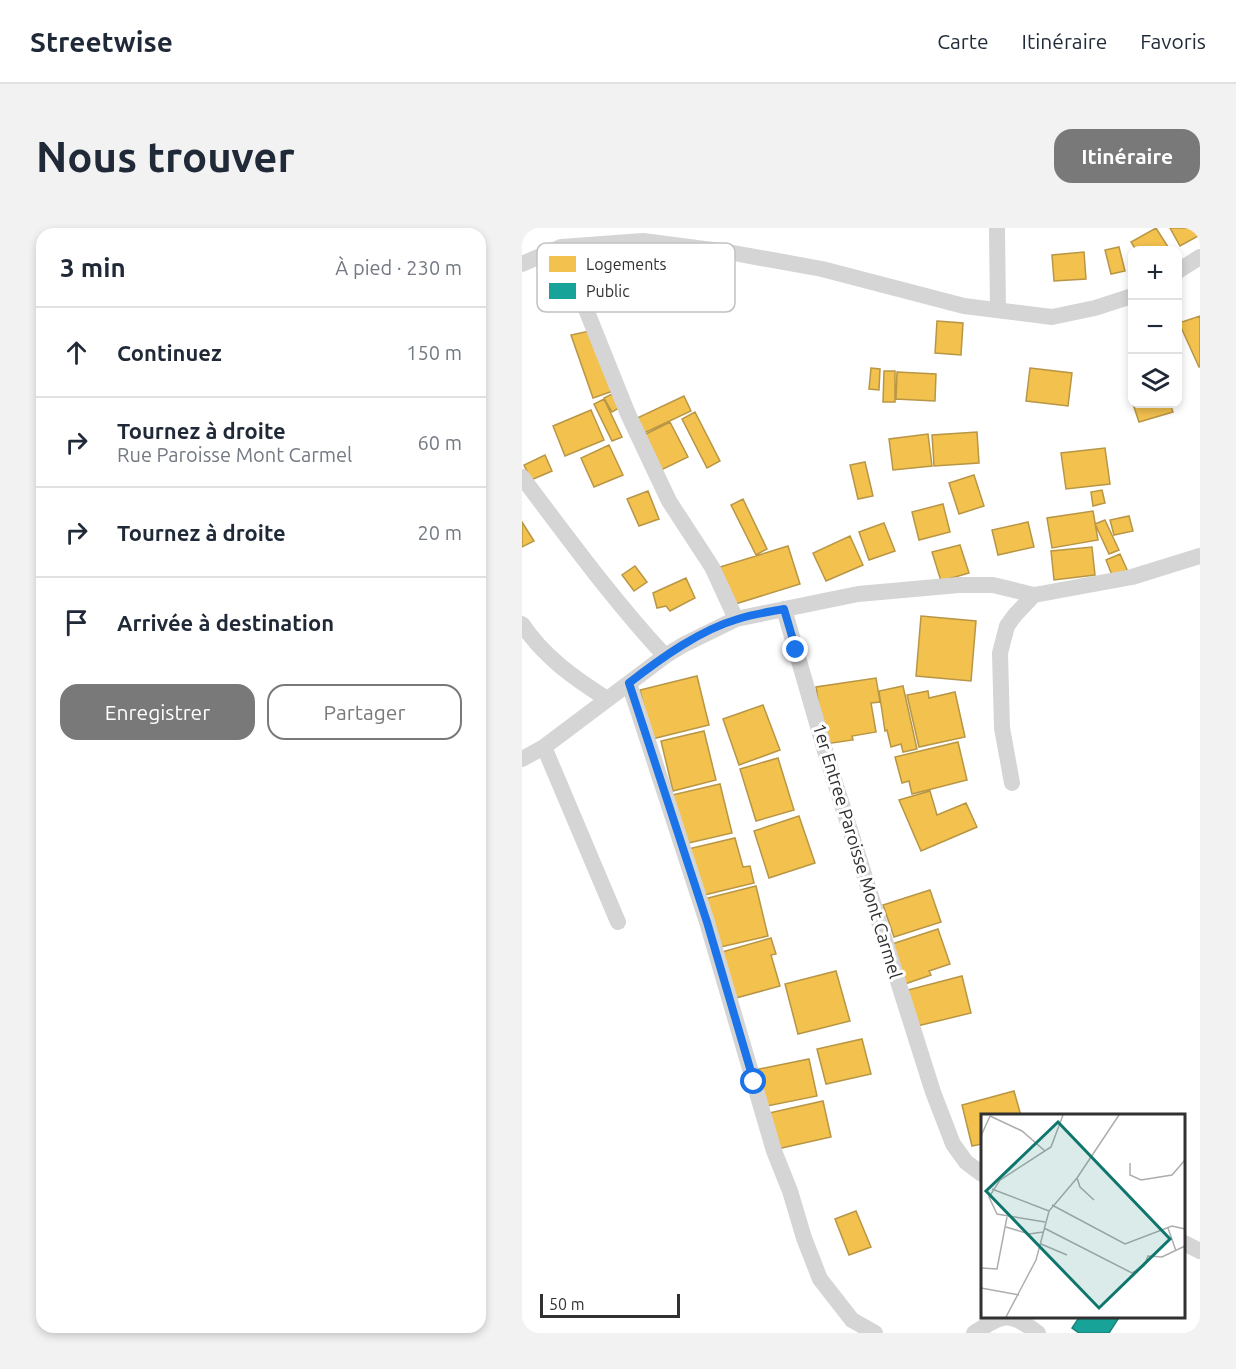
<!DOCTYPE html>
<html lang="fr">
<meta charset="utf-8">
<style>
body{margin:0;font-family:Ubuntu,sans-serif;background:#f2f2f3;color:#1f2937}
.controls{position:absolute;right:18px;top:18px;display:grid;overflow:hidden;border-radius:12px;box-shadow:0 3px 9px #0003}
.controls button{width:54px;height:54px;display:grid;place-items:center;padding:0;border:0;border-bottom:2px solid #e0e1e3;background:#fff;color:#1f2937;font:30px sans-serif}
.scale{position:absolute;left:18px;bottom:15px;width:140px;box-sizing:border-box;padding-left:6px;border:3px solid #313131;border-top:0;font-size:16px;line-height:21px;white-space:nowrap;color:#313131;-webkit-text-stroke:4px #fff;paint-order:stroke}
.stop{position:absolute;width:18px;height:18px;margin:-14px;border:4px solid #1a73e8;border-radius:50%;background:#fff}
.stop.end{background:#1a73e8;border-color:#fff;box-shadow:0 2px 6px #0008}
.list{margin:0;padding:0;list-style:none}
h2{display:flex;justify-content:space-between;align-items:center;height:78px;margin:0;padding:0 24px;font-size:26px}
h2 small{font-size:20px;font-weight:400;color:#747a83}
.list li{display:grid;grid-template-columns:39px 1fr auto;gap:18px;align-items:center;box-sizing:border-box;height:90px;padding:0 24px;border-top:2px solid #e0e1e3}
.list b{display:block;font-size:22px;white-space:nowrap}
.list p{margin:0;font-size:20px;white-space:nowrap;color:#747a83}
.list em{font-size:20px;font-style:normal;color:#747a83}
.actions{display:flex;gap:12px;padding:18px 24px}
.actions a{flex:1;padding:14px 0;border:2px solid #797979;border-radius:18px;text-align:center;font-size:21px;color:#797979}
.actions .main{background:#797979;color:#fff}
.icon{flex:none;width:33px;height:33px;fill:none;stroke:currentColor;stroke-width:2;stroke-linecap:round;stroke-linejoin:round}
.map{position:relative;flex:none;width:678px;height:1105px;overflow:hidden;border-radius:18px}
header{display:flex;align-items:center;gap:36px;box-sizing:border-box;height:84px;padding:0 30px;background:#fff;border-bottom:2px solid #e0e1e3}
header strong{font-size:28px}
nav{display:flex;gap:33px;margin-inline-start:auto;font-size:21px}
.intro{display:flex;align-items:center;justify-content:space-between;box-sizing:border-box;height:144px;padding:0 36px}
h1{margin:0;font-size:42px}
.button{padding:15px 27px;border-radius:18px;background:#797979;color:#fff;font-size:21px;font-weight:700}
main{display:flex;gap:36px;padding:0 36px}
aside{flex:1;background:#fff;border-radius:18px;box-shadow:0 3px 9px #0003}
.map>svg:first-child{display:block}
</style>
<header>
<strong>Streetwise</strong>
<nav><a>Carte</a><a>Itinéraire</a><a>Favoris</a></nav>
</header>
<div class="intro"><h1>Nous trouver</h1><a class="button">Itinéraire</a></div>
<main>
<aside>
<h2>3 min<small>À pied · 230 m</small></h2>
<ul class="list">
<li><svg class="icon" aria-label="ahead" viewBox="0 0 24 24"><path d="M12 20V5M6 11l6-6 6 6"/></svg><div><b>Continuez</b></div><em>150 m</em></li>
<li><svg class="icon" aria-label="right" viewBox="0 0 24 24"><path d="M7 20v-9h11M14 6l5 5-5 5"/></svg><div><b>Tournez à droite</b><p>Rue Paroisse Mont Carmel</p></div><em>60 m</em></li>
<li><svg class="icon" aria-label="right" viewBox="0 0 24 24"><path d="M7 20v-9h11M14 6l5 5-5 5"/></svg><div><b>Tournez à droite</b></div><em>20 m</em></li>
<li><svg class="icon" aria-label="arrive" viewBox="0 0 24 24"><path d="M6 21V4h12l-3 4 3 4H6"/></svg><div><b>Arrivée à destination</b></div></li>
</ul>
<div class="actions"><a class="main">Enregistrer</a><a>Partager</a></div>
</aside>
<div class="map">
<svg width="678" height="1105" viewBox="0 0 678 1105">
<rect width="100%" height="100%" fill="#fff"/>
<path fill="#f2c14e" stroke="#b89645" stroke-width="1.5" d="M634,0L648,22H614L609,14Z
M648,0H678V7L658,18Z
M597,19L603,43L589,46L583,22Z
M562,24L564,51L532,53L530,27Z
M678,88V139H677L657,95Z
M415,93L441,95L439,127L413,125Z
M67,103L91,163L71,170L49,107Z
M349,140L358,141L357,162L347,161Z
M508,140L550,145L546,178L504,173Z
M362,143H373V174H361Z
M375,144L414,146L413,173L374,171Z
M92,165L99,179L90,184L82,170Z
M162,168L169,183L120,206L113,191Z
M82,171L100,209L90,213L72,176Z
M611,176H648L651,184L617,194Z
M69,182L82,212L43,228L31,198Z
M173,184L198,233L185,240L160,191Z
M148,194L166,229L139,242L122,207Z
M455,204L457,235L412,238L410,207Z
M406,206L410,238L371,242L367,211Z
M87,217L101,247L72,259L59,230Z
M583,220L588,256L544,261L539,225Z
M23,227L30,243L9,252L2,237Z
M343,234L351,268L336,271L328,237Z
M452,247L462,278L437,286L427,255Z
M580,262L583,275L571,278L569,264Z
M126,263L137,291L117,298L105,271Z
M221,271L245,321L234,327L209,277Z
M421,276L428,304L397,312L390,284Z
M571,283L576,312L530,320L525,290Z
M607,288L611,303L592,307L588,292Z
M583,292L597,322L587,326L573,296Z
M0,294L12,313L0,319Z
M506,294L512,319L476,327L470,302Z
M362,295L373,323L347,332L337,304Z
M328,308L341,337L304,353L291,325Z
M438,317L447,345L419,353L410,324Z
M266,318L278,356L210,377L198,339Z
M570,319L573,347L532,352L529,323Z
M598,326L607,346L592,352L584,332Z
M113,338L125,354L112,363L100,347Z
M164,350L173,370L148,383L144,378L135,380L131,365Z
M399,388L454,393L449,453L394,448Z
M175,448L187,497L130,511L118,462Z
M354,450L358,474L349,475L354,504L330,508L331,512L303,516L294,459Z
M381,458L395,521L381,524L379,516L369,519L365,502L363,503L357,463Z
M406,463L407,470L433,464L443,509L397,519L385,467Z
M241,477L258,522L217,537L201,491Z
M182,503L194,552L151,563L139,513Z
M436,514L445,552L390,566L387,553L380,555L373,529Z
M256,530L272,582L234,593L218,541Z
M198,556L210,605L162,616L150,567Z
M408,563L415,587L444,575L455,599L399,623L377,572Z
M277,588L293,635L247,650L232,603Z
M213,610L221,639L228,638L232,655L178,668L166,621Z
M234,658L246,708L194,720L182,671Z
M408,662L419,694L372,709L361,677Z
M416,701L428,736L407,743L409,747L380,757L367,717Z
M249,710L254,726L249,727L258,758L214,770L200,724Z
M314,743L328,793L276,806L263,756Z
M440,748L449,785L395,798L386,762Z
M340,811L349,846L304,856L295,821Z
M287,831L295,868L240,879L232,842Z
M492,863L499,888H460V916L450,918L440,877Z
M301,873L309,909L255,921L247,885Z
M334,983L349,1019L327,1027L313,991Z"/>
<path fill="#17a398" stroke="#1f8179" stroke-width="1.5" d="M558,1088H598L587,1105H557L550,1100Z"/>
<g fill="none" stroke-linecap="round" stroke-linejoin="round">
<path stroke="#d5d5d5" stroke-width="16" d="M475,0L476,82
M39,19L106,186L147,273L190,339L214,391
M0,36L39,19L121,13L206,24L300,41L442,78L530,89L573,80L610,68
M656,43L678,29
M0,249C46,310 91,372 143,428
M262,381L303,523L411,864L431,916L444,934L460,946
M0,396C22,429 52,450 85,471
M107,455L185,694L252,923L268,963L282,1010L298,1051L330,1092L353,1105
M22,519L96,694
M0,531L22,519L143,428L161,417L214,391L336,366L437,357H471L512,367
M490,555L480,500L478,425L485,398L493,387L512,367L610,349L678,328
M662,1015L678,1023
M452,1105C482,1086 487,1083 516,1105"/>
</g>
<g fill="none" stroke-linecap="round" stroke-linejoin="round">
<path stroke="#1a73e8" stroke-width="8" d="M232,854L185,694L107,455C139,430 178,402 216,391C231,386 247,384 262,381L274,422"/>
</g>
<g text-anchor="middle" stroke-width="6" stroke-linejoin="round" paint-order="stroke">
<g font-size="18" fill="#313131" stroke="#fff">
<text transform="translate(335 623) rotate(73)" y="6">1er Entree Paroisse Mont Carmel</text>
</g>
</g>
<g transform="translate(459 886)">
<rect width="204" height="204" fill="#fff"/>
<path fill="none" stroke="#adadad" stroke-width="1.5" d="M9,2L41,17L64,37M0,22L9,2M149,49V61L160,66L191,61L204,46M96,64L99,73L113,86M11,75L68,97M71,91L144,130L191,112L204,115M64,108L16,100L8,83L19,66L70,33L82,1M25,113L48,120L62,118M63,114L151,159L163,152L167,142L181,143L204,132M187,114L195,137M60,130L86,141M0,154L16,155L26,103M0,174L38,181M25,203L55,146L68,97L96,64L138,1"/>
<path fill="#0f766e" fill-opacity="0.15" stroke="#0f766e" stroke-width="3" d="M77,8L189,125L118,194L5,77Z"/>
<rect width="204" height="204" fill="none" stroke="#313131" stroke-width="3"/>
</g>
<rect x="15" y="15" width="198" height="69" rx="9" fill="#fff" stroke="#c1c1c1" stroke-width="1.5"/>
<rect x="27" y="28" width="27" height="16" fill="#f2c14e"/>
<rect x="27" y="55" width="27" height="16" fill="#17a398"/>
<g font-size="16" fill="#313131">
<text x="64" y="42">Logements</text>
<text x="64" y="69">Public</text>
</g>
</svg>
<div class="controls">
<button>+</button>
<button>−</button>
<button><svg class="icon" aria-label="layers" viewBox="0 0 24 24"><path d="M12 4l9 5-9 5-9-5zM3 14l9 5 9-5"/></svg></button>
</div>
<div class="scale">50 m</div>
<div class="stop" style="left:232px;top:854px"></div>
<div class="stop end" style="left:274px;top:422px"></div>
</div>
</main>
